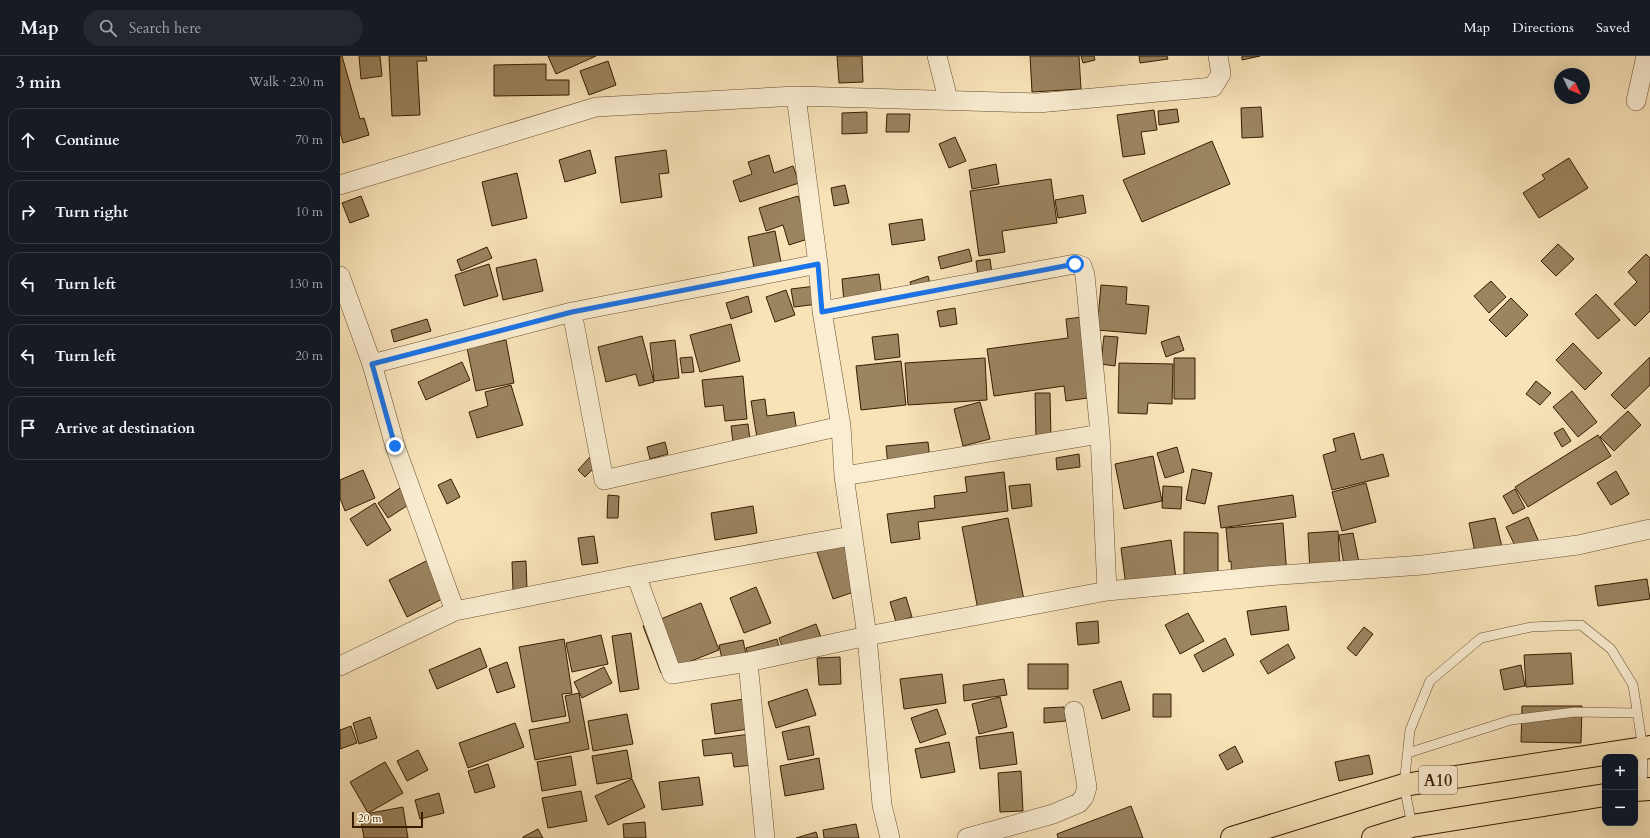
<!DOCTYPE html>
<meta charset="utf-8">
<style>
body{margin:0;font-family:Cardo,serif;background:#242831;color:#f1f3f6}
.controls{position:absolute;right:12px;bottom:12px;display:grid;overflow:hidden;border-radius:8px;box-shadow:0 4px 16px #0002}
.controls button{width:36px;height:36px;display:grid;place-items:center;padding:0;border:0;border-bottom:1px solid #363941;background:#171b24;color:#f1f3f6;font:20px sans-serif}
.compass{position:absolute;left:1214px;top:12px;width:36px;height:36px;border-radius:50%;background:#171b24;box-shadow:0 4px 16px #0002;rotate:134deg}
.scale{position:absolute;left:12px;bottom:10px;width:71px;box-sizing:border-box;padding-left:4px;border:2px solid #371d00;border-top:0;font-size:11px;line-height:14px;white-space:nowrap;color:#371d00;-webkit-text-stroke:3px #faedd2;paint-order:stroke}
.stop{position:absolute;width:12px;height:12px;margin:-9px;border:3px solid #1a73e8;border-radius:50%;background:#fff}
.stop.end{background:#1a73e8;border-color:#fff;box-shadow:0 1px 4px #0008}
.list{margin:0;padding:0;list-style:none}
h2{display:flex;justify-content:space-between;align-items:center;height:52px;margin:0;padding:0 16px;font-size:17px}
h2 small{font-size:13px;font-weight:400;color:#9ea1a6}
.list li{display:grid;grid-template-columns:26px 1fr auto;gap:12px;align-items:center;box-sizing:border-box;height:64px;margin:0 8px 8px;padding:0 8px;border:1px solid #363941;border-radius:12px}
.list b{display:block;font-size:15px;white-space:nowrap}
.list em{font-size:13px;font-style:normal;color:#9ea1a6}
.icon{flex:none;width:22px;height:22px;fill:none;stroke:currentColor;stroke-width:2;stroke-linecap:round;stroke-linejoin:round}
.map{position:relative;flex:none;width:1310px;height:782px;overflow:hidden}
header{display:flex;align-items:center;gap:24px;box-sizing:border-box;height:56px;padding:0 20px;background:#171b24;border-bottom:1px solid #363941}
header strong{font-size:19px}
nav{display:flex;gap:22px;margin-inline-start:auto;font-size:14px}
.search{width:280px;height:36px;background:#242831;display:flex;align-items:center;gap:10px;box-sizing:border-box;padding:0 14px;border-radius:22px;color:#9ea1a6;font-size:15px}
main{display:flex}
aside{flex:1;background:#171b24}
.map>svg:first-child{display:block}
</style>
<header>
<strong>Map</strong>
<div class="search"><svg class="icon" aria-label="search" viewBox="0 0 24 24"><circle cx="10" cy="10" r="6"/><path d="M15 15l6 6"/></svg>Search here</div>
<nav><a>Map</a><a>Directions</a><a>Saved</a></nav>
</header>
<main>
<aside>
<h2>3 min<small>Walk · 230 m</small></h2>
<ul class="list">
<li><svg class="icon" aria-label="ahead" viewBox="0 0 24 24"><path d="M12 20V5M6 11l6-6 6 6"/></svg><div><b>Continue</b></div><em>70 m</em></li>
<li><svg class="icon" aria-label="right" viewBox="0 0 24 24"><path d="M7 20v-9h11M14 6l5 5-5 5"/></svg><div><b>Turn right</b></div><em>10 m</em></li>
<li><svg class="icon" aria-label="left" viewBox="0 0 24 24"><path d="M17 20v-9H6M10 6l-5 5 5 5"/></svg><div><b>Turn left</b></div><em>130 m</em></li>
<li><svg class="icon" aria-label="left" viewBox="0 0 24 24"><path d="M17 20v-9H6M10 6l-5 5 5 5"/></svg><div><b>Turn left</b></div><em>20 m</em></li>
<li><svg class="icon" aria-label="arrive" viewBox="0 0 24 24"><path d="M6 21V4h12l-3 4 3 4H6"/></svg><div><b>Arrive at destination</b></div></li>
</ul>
</aside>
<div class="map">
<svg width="1310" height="782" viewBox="0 0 1310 782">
<rect width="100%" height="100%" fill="#f8e3b9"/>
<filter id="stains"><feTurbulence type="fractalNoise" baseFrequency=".005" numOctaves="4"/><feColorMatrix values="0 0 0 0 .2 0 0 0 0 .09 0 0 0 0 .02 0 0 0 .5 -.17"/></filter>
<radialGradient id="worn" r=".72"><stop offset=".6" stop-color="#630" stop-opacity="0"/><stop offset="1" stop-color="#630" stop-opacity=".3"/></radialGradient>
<path fill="#9b8460" stroke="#371d00" d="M0,0H2L20,63L24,62L29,79L3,87L0,76Z
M19,0H40L42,20L21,23Z
M49,0H86L87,5H77L80,59L52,60Z
M208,0H256L216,18Z
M497,0H522L523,26L499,27Z
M690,0H739L741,33L692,36Z
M741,0H754L755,4L743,7Z
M799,0H827L828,3L800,7Z
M902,0H920L902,4Z
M268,5L276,29L249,39L240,15Z
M206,8V24H229V39L154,40V9Z
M921,51L923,81L902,82L901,52Z
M837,53L839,66L819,69L818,55Z
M814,54L817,74L801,76L805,98L783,101L777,59Z
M527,56V77L502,78V57Z
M547,58H570L569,76H546Z
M615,81L626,105L609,112L599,88Z
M872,85L890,128L802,166L783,124Z
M250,94L256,117L225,126L219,104Z
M326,94L329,117L319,118L322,141L281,147L275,101Z
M429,99L434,117L453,110L459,127L400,146L393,125L412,118L408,106Z
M1229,102L1248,132L1199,162L1183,137L1205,123L1202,119Z
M656,108L659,128L632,133L629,114Z
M177,117L187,162L152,170L142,126Z
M711,123L717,167L662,175L665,196L639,200L630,135Z
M505,129L509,147L494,150L491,132Z
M743,139L746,157L718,162L715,144Z
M21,140L29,160L10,167L2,147Z
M458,140L471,182L449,189L443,169L426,175L419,152Z
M582,163L585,184L552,189L549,168Z
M435,175L442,211L415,217L408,181Z
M1218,188L1234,203L1216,220L1201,205Z
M147,191L152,202L121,215L117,204Z
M629,193L632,205L601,213L598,201Z
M1306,198L1310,202V255L1295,270L1274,248L1297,226L1288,216Z
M196,203L203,235L163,244L156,212Z
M650,203L653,225L639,227L636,205Z
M149,208L158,240L124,250L115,219Z
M539,218L542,242L504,247L502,223Z
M588,220L592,234L574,239L570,226Z
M1151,225L1166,241L1149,257L1134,240Z
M761,229L787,231L786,248L809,250L806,278L757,274Z
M476,230L478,248L454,251L451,233Z
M446,234L455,259L435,266L426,241Z
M1256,238L1280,264L1258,283L1235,258Z
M408,240L412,256L391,263L386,247Z
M1171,242L1188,259L1166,281L1149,264Z
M615,252L617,268L600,271L597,255Z
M751,260L762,340L726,345L724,330L654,340L647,293L728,282L726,263Z
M87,263L91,275L54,286L51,274Z
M391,268L400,305L360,316L350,279Z
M558,278L560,301L535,304L532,281Z
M302,280L314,326L299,330L296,318L266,326L258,291Z
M764,280L778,281L775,310L761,308Z
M839,280L844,294L826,301L821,286Z
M166,284L174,327L136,335L127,292Z
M335,284L339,322L314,325L310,287Z
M1233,287L1262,317L1245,334L1216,304Z
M352,301L354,316L342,317L340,302Z
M1310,301V329L1285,353L1271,339Z
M645,302L647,344L568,349L565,307Z
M834,302H855V343H834Z
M561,305L566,349L521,354L516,310Z
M122,306L130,324L86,344L78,326Z
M779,307L833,308L832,348L808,347L807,358L778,357Z
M403,320L407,363L385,365L383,349L365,351L362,324Z
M1196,325L1211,337L1200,349L1186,338Z
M171,329L183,369L137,382L129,356L148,350L145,336Z
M1232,335L1257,366L1238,381L1213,351Z
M695,337H710L711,383L696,384Z
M425,343L427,360L454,356L457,376L417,382L411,345Z
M640,346L650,383L623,390L614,353Z
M1288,355L1301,369L1274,395L1260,381Z
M408,368L410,384L393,386L391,370Z
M1223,372L1231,385L1222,391L1214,377Z
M1014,377L1021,404L1043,398L1049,420L992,434L983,399L996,395L993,383Z
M1258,379L1271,400L1188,451L1175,431Z
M325,386L328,398L310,403L307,391Z
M588,386L590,404L548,409L546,390Z
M837,391L844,416L825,422L817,397Z
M739,398L740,411L717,414L716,402Z
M813,400L822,445L784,453L775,408Z
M250,401L258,408L245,421L238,414Z
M852,413L872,417L865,448L846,444Z
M23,414L35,442L5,455L0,442V424Z
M1276,415L1289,438L1271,449L1257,427Z
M664,416L668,455L578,466L580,483L551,487L547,458L595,452L594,440L627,436L625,421Z
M111,423L120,441L107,448L98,429Z
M1026,427L1036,466L1002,475L992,436Z
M66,428L76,444L48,462L38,447Z
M690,428L692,450L672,453L669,430Z
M823,430L842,431L841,453L822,452Z
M1175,433L1185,452L1173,458L1163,440Z
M268,439L279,440L278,462H267Z
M953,439L956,461L881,472L878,450Z
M35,447L51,474L27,490L10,463Z
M413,450L417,477L375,484L371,457Z
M1188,461L1199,486L1178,496L1166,471Z
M668,462L684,544L638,554L622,471Z
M1155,462L1162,491L1135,496L1129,467Z
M943,467L947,519L892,524L891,505L889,506L886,472Z
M998,475L1000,514L970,516L968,477Z
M844,476L878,477V518H844Z
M1013,477L1019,506L1004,509L999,479Z
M254,480L258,507L242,509L238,482Z
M502,481L520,534L493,543L475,490Z
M831,484L837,530L787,538L781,492Z
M92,502L110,539L67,561L49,524Z
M186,505L187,533L173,534L172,506Z
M1307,523L1310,543L1258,550L1255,530Z
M416,531L431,567L404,577L390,542Z
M566,541L572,561L556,566L550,546Z
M361,547L379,594L321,617L303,570Z
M946,550L949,574L911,579L907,555Z
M848,557L864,585L840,598L825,569Z
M758,565L759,587L738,589L736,567Z
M476,568L482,584L445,598L439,582Z
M1024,571L1033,578L1016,600L1007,592Z
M291,577L299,633L280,636L272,580Z
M261,579L268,608L232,616L226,587Z
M885,582L894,599L863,616L854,599Z
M224,583L232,637L222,638L226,660L192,666L179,591Z
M437,583L441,599L410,607L406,592Z
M403,584L408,608L384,613L379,589Z
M948,588L955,602L928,618L920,605Z
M140,592L147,611L97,633L89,614Z
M1231,597L1233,628L1186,631L1184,599Z
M500,601L501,628L479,629L477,602Z
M167,606L175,631L157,637L149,613Z
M688,608H728V633H688Z
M1181,609L1185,630L1164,634L1160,614Z
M264,611L272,627L242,642L234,626Z
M602,618L606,647L564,653L560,623Z
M664,623L667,639L624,645L623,629Z
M781,625L790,654L762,663L753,634Z
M467,633L476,659L436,672L428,646Z
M239,637L249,693L195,704L189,674L230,666L225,640Z
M813,638H831V661H813Z
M660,641L667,671L639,678L632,648Z
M411,642L415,672L375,678L371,648Z
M1182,650H1242L1241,687L1181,686Z
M724,651L726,665L704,667V652Z
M597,653L606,678L580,687L571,662Z
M287,658L293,688L253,695L248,665Z
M30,661L37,682L19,688L13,667Z
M175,667L184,691L128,712L119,687Z
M11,670L17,687L0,693V674Z
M469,670L474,699L448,704L442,676Z
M673,676L677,708L640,713L636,681Z
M419,677L422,708L394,711L392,697L364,700L362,684Z
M609,686L615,716L581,722L575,693Z
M895,690L903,706L887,714L879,699Z
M78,694L88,714L67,725L57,705Z
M287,694L292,722L257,728L252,700Z
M1029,699L1033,718L999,725L995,706Z
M231,700L236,729L202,735L197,706Z
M479,702L484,733L445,740L440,710Z
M45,706L63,737L28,757L10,726Z
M148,708L155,731L135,737L128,715Z
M681,715L683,755L660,756L658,717Z
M359,721L363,749L322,754L319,726Z
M292,723L305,751L268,769L255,740Z
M241,735L247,765L208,772L202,742Z
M99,737L104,757L80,763L75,744Z
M791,750L803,782H718L717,778Z
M63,751L68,782H24L20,759Z
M305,766L306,782H284L283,768Z
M516,768L519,782H484L483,774Z
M198,773L203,782H183V781Z
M476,776L478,782H456Z"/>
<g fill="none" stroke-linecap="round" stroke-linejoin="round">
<g stroke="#674e2e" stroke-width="10">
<path id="service" d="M1068,697L1171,664L1235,656L1297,657
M1072,770L1064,729L1070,674L1090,625L1141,582L1191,571L1241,569L1271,593L1293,629L1303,693L1302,733"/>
</g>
<g stroke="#674e2e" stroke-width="20">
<path id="minor" d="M597,0L608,43
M456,40L478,208L482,255L501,370L504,420L527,580L542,749L550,782
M1296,45L1306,0
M0,129L256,51L456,40L698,47L873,31L881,18L878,0
M0,220L32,308L55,390L115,555
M482,255L735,208L742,210L745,219L760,378L767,535
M232,256L264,424L501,370
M32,308L232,256L478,208
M504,420L760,378
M296,519L332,618L408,606L527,580L767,535L927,520L1083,509L1238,489L1310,473
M408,606L425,782
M0,610L115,555L296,519L511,480
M627,782L713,758L739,747L744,741L747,731L734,655"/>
</g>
<g stroke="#371d00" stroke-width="24">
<path id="trunk" d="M1295,734L1310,733
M892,782L1064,729L1310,691
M1033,782L1072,770L1265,739"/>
</g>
<use href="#service" stroke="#faedd2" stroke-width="9"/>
<use href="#minor" stroke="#faedd2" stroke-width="19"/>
<use href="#trunk" stroke="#f8e3b9" stroke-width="22"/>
</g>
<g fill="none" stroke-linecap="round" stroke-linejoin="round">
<path stroke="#1a73e8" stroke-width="5" d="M55,390L32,308L232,256L478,208L482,256L735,208"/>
</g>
<g text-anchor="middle" stroke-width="3" stroke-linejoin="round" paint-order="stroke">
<rect fill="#faedd2" stroke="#725b3f" stroke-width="1" x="1079" y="710" width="38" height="28" rx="3"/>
<g font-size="16" font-weight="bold" fill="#371d00">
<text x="1098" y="730">A10</text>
</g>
</g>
<rect width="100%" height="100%" filter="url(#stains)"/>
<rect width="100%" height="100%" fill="url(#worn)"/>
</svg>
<div class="controls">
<button>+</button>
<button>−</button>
</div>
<svg class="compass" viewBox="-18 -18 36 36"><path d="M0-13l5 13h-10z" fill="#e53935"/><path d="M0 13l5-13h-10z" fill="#9ea1a6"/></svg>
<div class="scale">20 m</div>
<div class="stop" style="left:735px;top:208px"></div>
<div class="stop end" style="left:55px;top:390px"></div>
</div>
</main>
